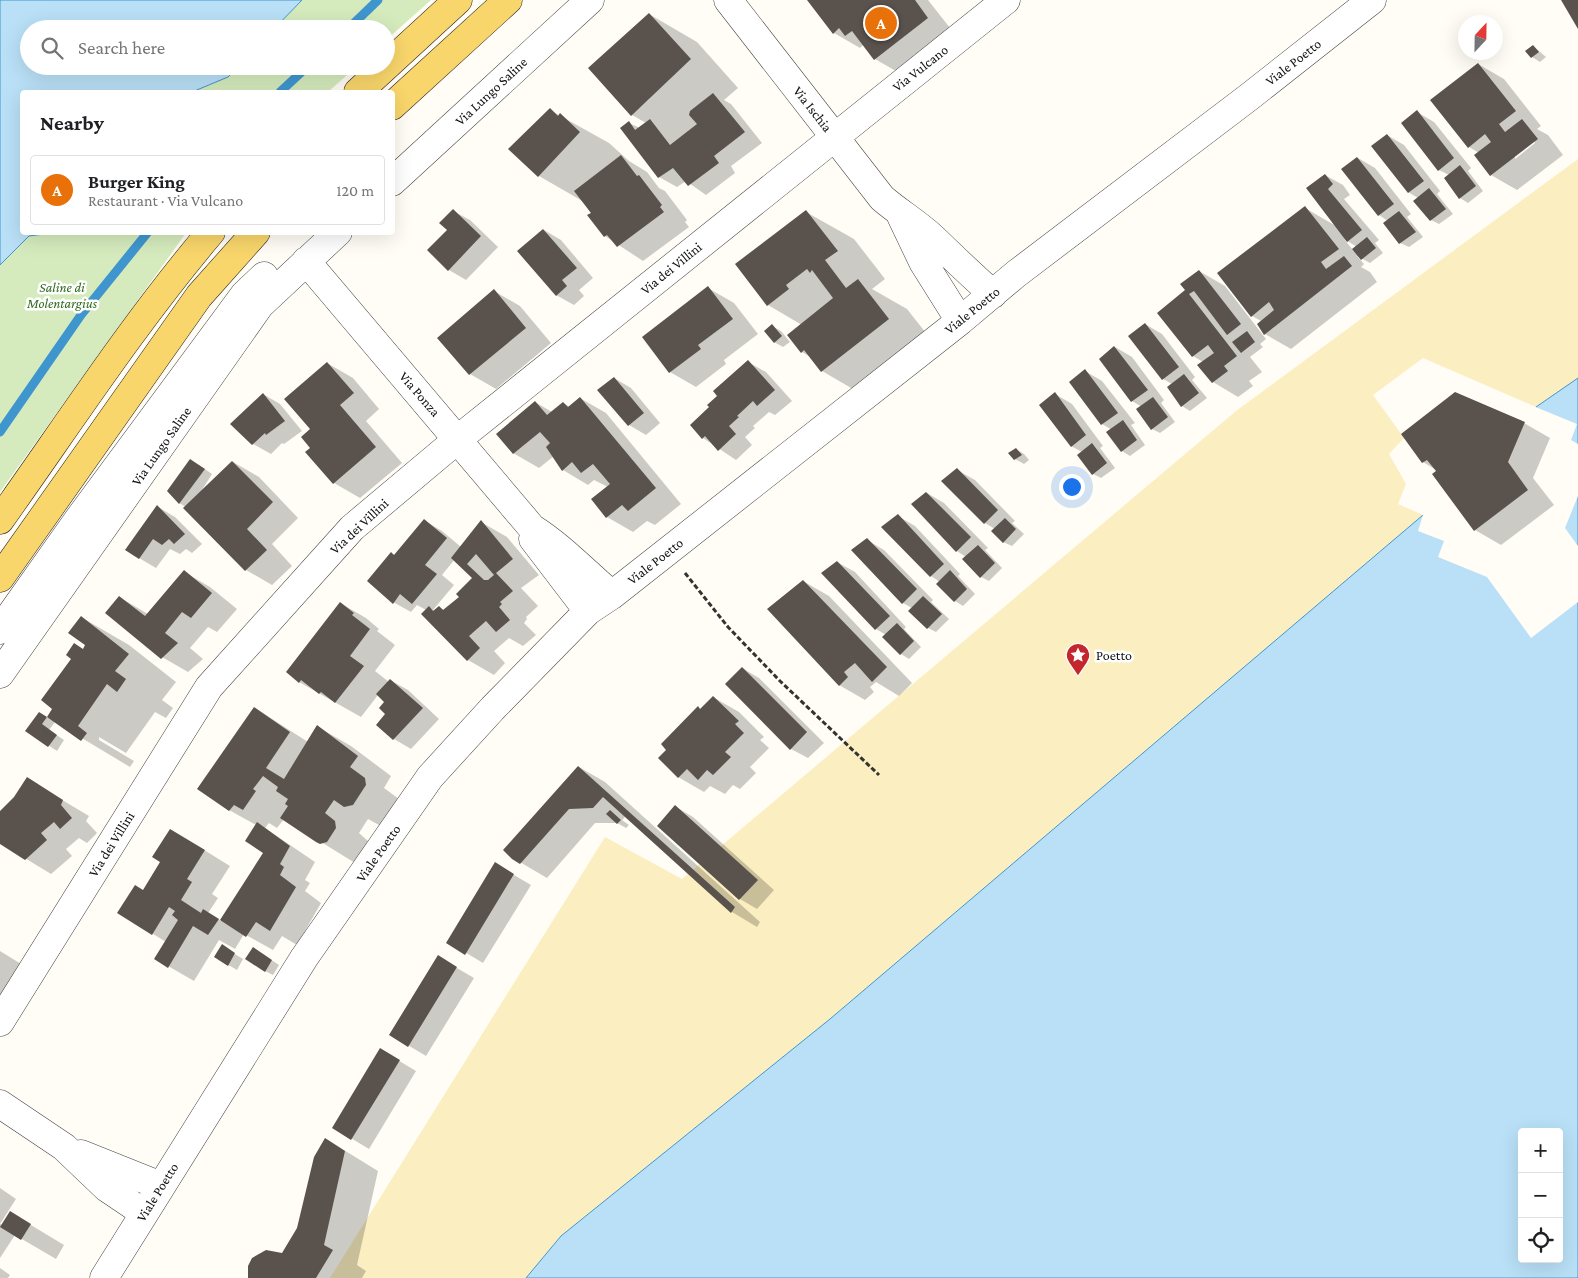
<!DOCTYPE html>
<meta charset="utf-8">
<style>
body{margin:0;font-family:"Crimson Pro",serif;background:#f2f2f2;color:#202124}
.controls{position:absolute;right:15px;bottom:15px;display:grid;overflow:hidden;border-radius:5px;box-shadow:0 5px 20px #0002}
.controls button{width:45px;height:45px;display:grid;place-items:center;padding:0;border:0;border-bottom:1px solid #e0e0e0;background:#fff;color:#202124;font:25px sans-serif}
.compass{position:absolute;left:1458px;top:15px;width:45px;height:45px;border-radius:50%;background:#fff;box-shadow:0 5px 20px #0002;rotate:22deg}
.you{position:absolute;left:1071px;top:486px;width:18px;height:18px;margin:-12px;border:4px solid #fff;border-radius:50%;background:#1a73e8;box-shadow:0 0 0 8px #1a73e833}
.badge{display:grid;place-items:center;width:32px;height:32px;border-radius:50%;background:#ea580c;color:#fff;font-size:16px;font-weight:700}
.pin{position:absolute;translate:-50% -50%;border:2px solid #fff;box-shadow:0 1px 5px #0006}
.list{margin:0;padding:0;list-style:none}
h2{display:flex;justify-content:space-between;align-items:center;height:65px;margin:0;padding:0 20px;font-size:21px}
h2 small{font-size:16px;font-weight:400;color:#757577}
.list li{display:grid;grid-template-columns:32px 1fr auto;gap:15px;align-items:center;box-sizing:border-box;height:70px;margin:0 10px 10px;padding:0 10px;border:1px solid #e0e0e0;border-radius:5px}
.list b{display:block;font-size:19px;white-space:nowrap}
.list p{margin:0;font-size:16px;white-space:nowrap;color:#757577}
.list em{font-size:16px;font-style:normal;color:#757577}
.icon{flex:none;width:28px;height:28px;fill:none;stroke:currentColor;stroke-width:2;stroke-linecap:round;stroke-linejoin:round}
.map{position:relative;flex:none;width:1578px;height:1278px;overflow:hidden}
.search{position:absolute;background:#fff;box-shadow:0 5px 20px #0002;left:20px;top:20px;width:375px;height:55px;display:flex;align-items:center;gap:12px;box-sizing:border-box;padding:0 18px;border-radius:28px;color:#757577;font-size:19px}
.panel{position:absolute;background:#fff;box-shadow:0 5px 20px #0002;left:20px;top:90px;width:375px;height:145px;border-radius:5px}
.map>svg:first-child{display:block}
</style>
<div class="map">
<svg width="1578" height="1278" viewBox="0 0 1578 1278">
<rect width="100%" height="100%" fill="#fffdf5"/>
<path fill="#d5ebbd" d="M0,0H431L386,40V29H29V66H357L328,92H22V232L186,233L0,492Z"/>
<path fill="#fbeec1" d="M1578,159V378L1536,407L1423,358L1373,395L1404,438L1389,454L1406,484L1398,504L1423,515L830,1019L561,1236L526,1278H330L605,837L682,879L1236,411Z"/>
<path fill="#b9e0f7" stroke="#3f96cf" fill-rule="evenodd" d="M0,0H302L274,29H29V66H239L228,77L192,92H22V232L52,233L29,236L0,265Z
M1578,378V1278H526L561,1236L830,1019L1423,515L1536,407ZM1522,1132H1559V1259H1522Z"/>
<path fill="#fffdf5" d="M1533,406L1577,424L1571,440L1578,444V496L1565,528L1578,546V602L1531,638L1487,577L1438,557L1444,541L1418,531L1423,515L1421,513Z"/>
<path fill="#0003" fill-rule="evenodd" d="M809,0H928L954,33L901,74L875,59L863,45L860,48L834,33Z
M649,14L697,42L738,88L724,100L731,104L762,143L731,166L735,173L706,195L686,181L677,187L659,177L622,128L629,123L640,128L646,123L632,115Z
M1533,46L1546,57L1540,62L1532,57Z
M1478,64L1504,79L1541,126L1537,129L1548,135L1563,155L1517,190L1491,175L1479,153L1469,147ZM1534,141L1535,143L1515,159V155Z
M550,110L609,143L629,161L647,172L659,188L665,191L687,220L685,222L689,227L643,261L605,236L584,202L539,176Z
M1417,112L1434,122L1471,168L1468,171L1483,191L1468,203L1460,198L1449,175L1439,170Z
M1387,135L1404,145L1440,191L1437,194L1453,214L1439,224L1431,220L1418,198L1408,192Z
M1358,158L1375,168L1411,214L1407,217L1423,237L1409,247L1400,243L1388,221L1379,215Z
M1325,175L1343,185L1350,195L1344,199L1379,240L1375,243L1383,253L1370,263L1357,256L1364,264L1361,267L1370,272L1377,282L1291,349L1265,334L1261,321L1252,316L1305,208L1336,226L1308,188ZM1344,239L1357,247L1353,250Z
M453,211L470,220L498,247L466,280L449,270Z
M806,212L854,239L885,279L872,289L907,309L937,347L870,399L822,371L812,358L802,352V325L768,305Z
M544,230L561,240L593,278L579,290L584,296L574,305L556,295Z
M1199,271L1225,286L1266,339L1260,344L1263,347L1250,357L1262,372L1249,381L1253,386L1238,397L1213,382L1203,362L1193,356L1187,290Z
M708,288L734,303L758,334L724,360L726,364L696,387L670,372Z
M494,291L520,306L551,343L496,389L470,374L438,338Z
M1145,324L1162,334L1195,377L1192,380L1207,398L1190,411L1182,406L1172,384L1163,379Z
M772,326L781,331L790,342L783,347L774,342Z
M1115,347L1132,357L1164,400L1161,403L1175,422L1160,433L1152,429L1142,407L1132,401Z
M748,362L766,372L792,401L775,415L769,412L753,426L755,428L745,437L752,445L736,460L703,438L711,407Z
M327,363L353,378L379,409L366,421L402,463L360,498L334,483L307,452L311,448V429Z
M1085,371L1102,381L1135,423L1131,425L1145,445L1130,456L1122,451L1108,432L1112,430L1102,424Z
M614,378L631,388L660,423L646,435L629,425Z
M263,394L280,404L302,431L284,444L282,443L271,454L253,444Z
M1055,394L1072,404L1103,446L1100,448L1115,468L1101,478L1093,474L1082,452L1071,446Z
M580,398L606,413L681,504L655,525L647,521L633,532L607,517L592,499L608,487L594,480L588,485L563,470L554,456L539,468L513,453L535,402L552,412L563,403L570,407Z
M1524,423L1550,438L1533,478L1554,505L1501,545L1475,530L1436,470L1423,462L1403,434Z
M1016,449L1024,454L1029,460L1024,464L1015,459L1010,453Z
M233,462L259,477L298,518L272,544L292,566L272,585L246,570L186,507L179,503L199,465L212,474L200,493Z
M957,470L975,480L1015,521L1012,523L1024,534L1012,546L1003,542L995,529L985,523Z
M927,493L944,503L988,548L985,550L1002,568L989,581L981,577L966,557L957,551L913,504Z
M158,507L175,517L202,544L192,553L186,549L180,554L170,549L156,568L139,558Z
M898,516L915,526L960,574L958,576L975,594L963,606L955,601L938,584L940,582L931,576Z
M425,521L442,531L461,547L481,522L507,537L539,575L521,588L538,606L526,617L527,619L524,623L536,635L523,646L509,638L494,651L505,663L494,675L468,660L422,614L426,610L417,605L411,612L393,602L391,553L395,556ZM455,559L474,578L460,597L444,610L439,607L435,611L433,610L454,585L442,575Z
M867,540L884,550L933,600L931,602L949,619L936,632L928,628L912,608L903,603Z
M837,562L855,572L906,627L904,629L921,647L909,659L901,654L886,635L876,629Z
M184,572L210,587L237,609L217,632L208,627L190,648L203,659L188,672L162,657L119,597L148,614Z
M803,581L829,596L912,683L899,696L876,682L870,687L874,692L865,700L839,685Z
M340,603L366,618L379,629L377,631L395,645L375,671L389,682L390,680L408,690L439,719L411,749L394,739L377,725L387,714L386,702L378,695L361,717L299,682Z
M81,617L129,645L176,682L162,700L173,708L166,718L155,712L126,753L99,737V740L134,761L130,767L55,722L49,730L64,740L57,751L27,731L39,713L48,718L86,645Z
M742,668L759,678L824,743L808,758L791,749Z
M713,697L739,712L764,737L760,740L769,748L750,767L756,773L740,789L733,785L725,794L710,786L704,792L678,777L668,750L698,708L701,710Z
M255,708L308,742L318,727L351,746L391,776L384,788L399,799L387,824L379,825L368,819L359,833L369,842L355,863L284,819L277,828L269,823L265,828L315,862L305,880L310,883L305,891L321,903L297,945L282,936L273,950L244,934L235,949L219,940L194,981L168,966L166,942L119,913L196,845L230,866L212,894L218,898L208,913L221,921L264,852L256,825L229,810Z
M579,767L605,782L760,922L757,927L732,912L626,816L622,820L629,825L626,828L617,823H595L547,878L513,858Z
M27,779L89,816L86,821L97,833L87,843L79,838L66,849L72,856L51,874L0,843V812L15,798Z
M676,807L693,817L774,890L757,909L740,899L659,826Z
M495,864L531,885L483,963L448,942Z
M0,951L26,967L0,1010Z
M230,951L243,959L237,970L215,957Z
M261,953L279,965L273,975L265,971Z
M438,957L474,978L426,1056L391,1035Z
M381,1050L416,1071L369,1149L334,1128Z
M326,1139L378,1171L357,1265L366,1271L362,1278H250L283,1255L299,1228Z
M0,1188L16,1199L0,1224L3,1225L11,1213L64,1245L56,1259L15,1235L0,1258Z
M0,1268L10,1275L8,1278H0Z"/>
<g fill="none" stroke-linecap="round" stroke-linejoin="round">
<path stroke="#3f96cf" stroke-width="9" d="M348,29L378,0
M280,92L308,66
M0,432L81,315L148,232"/>
</g>
<path fill="#5a524d" fill-rule="evenodd" d="M807,0H915L928,18L874,60L852,31L845,36L839,28L833,34Z
M1561,0H1578V29Z
M649,13L691,59L631,116L588,68Z
M1533,45L1539,52L1531,58L1525,51Z
M1478,63L1516,111L1499,124L1505,132L1522,119L1538,139L1490,176L1474,155L1491,142L1485,134L1468,148L1430,100Z
M713,93L745,132L714,156L719,163L688,186L673,168L658,178L620,128L629,121L635,130L650,119L670,145L697,124L689,115L690,111Z
M550,108L558,116L560,113L580,132L538,177L508,149Z
M1417,110L1454,158L1438,171L1401,123Z
M1387,134L1424,181L1408,193L1371,146Z
M621,155L637,176L639,175L662,205L660,207L664,212L617,247L607,235L604,237L587,215L591,213L574,191Z
M1357,157L1394,204L1378,216L1341,169Z
M1460,165L1476,186L1459,199L1444,178Z
M1325,174L1333,184L1328,189L1362,230L1347,242L1306,188Z
M1429,188L1446,209L1430,221L1413,201Z
M1305,206L1339,249L1321,262L1326,269L1344,256L1352,266L1264,335L1257,324L1274,310L1269,302L1251,317L1217,273Z
M453,209L481,236L448,271L427,250L447,230L439,223Z
M806,210L838,251L825,260L846,288L858,279L889,319L821,372L804,350L801,353L787,335L833,298L812,270L810,273L807,269L786,285L789,289L767,306L735,264Z
M1399,211L1416,232L1399,244L1383,223Z
M543,229L577,268L562,280L567,286L556,296L517,251Z
M1367,237L1376,248L1361,260L1352,249Z
M1199,270L1241,324L1227,335L1194,291L1189,294L1237,356L1224,366L1228,371L1212,383L1197,365L1214,353L1208,345L1192,357L1157,313L1185,290L1180,284Z
M708,286L733,319L698,345L701,349L669,373L642,337Z
M494,289L526,328L469,375L437,338Z
M1145,323L1179,367L1162,380L1128,336Z
M772,324L782,336L774,343L764,331Z
M1247,331L1255,342L1241,353L1232,342Z
M1114,346L1148,390L1131,402L1099,359Z
M748,360L775,390L757,406L753,401L737,416L739,417L729,426L736,434L718,451L705,436L702,439L690,425L709,407L707,405L717,396L713,391Z
M327,362L354,393L340,405L376,447L333,484L305,452L310,448L301,437L310,429L284,399Z
M1085,369L1118,413L1101,425L1069,382Z
M1184,374L1199,393L1181,407L1167,387Z
M614,377L644,413L628,426L597,390Z
M1055,392L1086,435L1071,447L1039,405Z
M1455,392L1525,422L1508,462L1528,490L1474,531L1432,474L1436,471L1427,460L1422,463L1401,434Z
M263,393L285,421L266,435L265,433L252,445L230,424Z
M580,397L656,488L628,511L622,505L606,518L591,499L610,484L593,464L581,473L572,462L562,471L546,447L550,443L540,432L513,454L496,434L535,401L547,415L563,402L568,407Z
M1153,397L1168,417L1151,430L1136,409Z
M1123,420L1137,440L1121,452L1106,432Z
M1092,443L1107,463L1092,475L1077,455Z
M1016,448L1022,455L1014,460L1008,453Z
M190,459L205,469L179,504L167,491Z
M232,461L273,502L247,529L267,550L245,571L183,508Z
M957,468L998,510L984,524L941,481Z
M926,492L971,537L956,552L911,504Z
M157,505L185,534L174,544L169,539L162,545L153,539L139,559L125,550Z
M898,514L944,564L930,577L881,527Z
M1005,518L1016,529L1003,543L991,531Z
M424,519L447,538L425,565L437,574L412,604L400,594L393,604L367,581L391,552L394,555Z
M481,520L513,559L496,573L513,591L500,602L502,604L499,607L510,620L496,632L486,621L469,636L480,648L467,661L421,614L429,606L433,611L439,606L443,610L459,597L456,594L472,578L451,558ZM476,554L494,575L488,580H484L467,564Z
M867,538L917,589L902,604L851,550Z
M978,545L995,563L980,578L962,559Z
M837,561L890,616L875,630L821,573Z
M184,570L212,593L191,618L182,612L165,633L178,643L161,659L105,613L119,596L145,616Z
M950,570L967,589L954,602L936,584Z
M803,580L887,667L872,682L855,663L844,672L848,677L839,686L767,609Z
M923,596L942,614L927,629L908,611Z
M340,602L354,613L352,615L370,629L350,656L364,666L335,703L321,692L319,694L301,680L299,683L286,672Z
M81,616L129,654L115,671L126,679L117,692L107,684L78,726L87,733L81,741L47,717L52,709L41,700L71,659L66,655L74,643L83,649L85,645L68,633Z
M897,623L914,641L900,655L882,637Z
M742,667L807,732L790,750L725,684Z
M390,679L423,708L393,740L376,725L385,714L379,708L384,702L376,694Z
M713,696L739,721L735,724L744,733L725,752L731,757L713,775L707,770L698,780L687,769L678,778L658,758L666,750L661,744L698,706L700,709Z
M254,707L290,732L266,768L284,779L317,725L358,756L350,767L365,778L366,785L353,805L344,807L334,800L325,813L335,821L336,828L327,842L320,844L316,842L280,818L288,806L285,804L288,799L276,791L278,787L263,776L253,789L256,791L243,810L234,805L229,811L197,789Z
M39,712L47,717L42,724L57,735L48,747L25,731Z
M578,766L735,907L731,913L603,797L593,808L569,809L520,864L512,859L503,850Z
M27,777L63,800L61,805L72,818L60,829L54,822L41,833L47,840L25,860L0,844V811L14,797Z
M675,805L758,880L739,900L657,826Z
M610,810L621,820L617,824L606,814Z
M257,822L290,846L280,864L284,867L280,875L296,887L270,931L256,922L246,937L220,920L263,853L245,841Z
M170,829L205,850L187,879L192,882L181,900L201,913L203,909L219,919L208,935L193,926L168,968L154,959L178,920L172,915L175,911L169,907L152,935L117,913L135,885L143,890L160,862L152,857Z
M495,862L514,874L465,955L446,943Z
M222,944L235,953L228,966L214,957Z
M253,947L272,960L265,972L245,959Z
M438,955L457,967L408,1047L389,1035Z
M380,1048L400,1060L351,1140L332,1128Z
M325,1138L345,1151L324,1245L333,1250L316,1278H248V1266L252,1258L266,1250L282,1253L297,1228L314,1157Z
M10,1211L31,1224L21,1240L0,1227Z"/>
<g fill="none" stroke-linecap="round" stroke-linejoin="round">
<g stroke="#444" stroke-width="29">
<path id="minor" d="M728,0L882,198C898,212 917,223 933,238C953,257 972,276 993,294
M392,182L590,0
M901,216L923,262L960,321
M306,261L532,528C562,547 585,572 612,595
M533,539L588,611
M0,630L77,521L244,295L264,276
M0,674L260,305L338,232
M0,1022L209,687L352,528L458,439L1006,0
M0,1104L64,1147L107,1188L144,1213
M81,1154L161,1186
M104,1278L304,958L430,777L493,708L588,611L612,595L960,321L1016,274L1249,97L1372,0"/>
</g>
<g stroke="#222" stroke-width="29">
<path id="major" d="M358,92L458,0
M392,106L508,0
M0,520C69,423 134,323 211,232
M0,578L199,296L256,232"/>
</g>
<path stroke="#333" stroke-width="3" stroke-dasharray="5 2.5" stroke-linecap="butt" d="M685,573L728,627L780,681L879,775"/>
<use href="#minor" stroke="#fff" stroke-width="28"/>
<use href="#major" stroke="#f9d66b" stroke-width="28"/>
</g>
<defs>
<g id="sight-pin" transform="scale(1.25)"><path d="M0 17L-7.5 6A9.5 9.5 0 1 1 7.5 6Z" fill="#c4262e" stroke="#fff"/><path d="M0-6L1.8-2.2L6-1.7L2.9 1.2L3.7 5.4L0 3.3L-3.7 5.4L-2.9 1.2L-6-1.7L-1.8-2.2Z" fill="#fff"/></g>
</defs>
<g fill-rule="evenodd">
<use href="#sight-pin" x="1078" y="655"/>
</g>
<g text-anchor="middle" stroke-width="5" stroke-linejoin="round" paint-order="stroke">
<g font-size="14" fill="#111" stroke="#fff">
<text transform="translate(1293 62) rotate(-38)" y="5">Viale Poetto</text>
<text transform="translate(920 68) rotate(-38)" y="5">Via Vulcano</text>
<text transform="translate(491 91) rotate(-43)" y="5">Via Lungo Saline</text>
<text transform="translate(813 109) rotate(52)" y="5">Via Ischia</text>
<text transform="translate(671 268) rotate(-39)" y="5">Via dei Villini</text>
<text transform="translate(972 310) rotate(-39)" y="5">Viale Poetto</text>
<text transform="translate(420 394) rotate(49)" y="5">Via Ponza</text>
<text transform="translate(161 446) rotate(-55)" y="5">Via Lungo Saline</text>
<text transform="translate(359 526) rotate(-43)" y="5">Via dei Villini</text>
<text transform="translate(655 561) rotate(-38)" y="5">Viale Poetto</text>
<text transform="translate(111 844) rotate(-58)" y="5">Via dei Villini</text>
<text transform="translate(378 853) rotate(-55)" y="5">Viale Poetto</text>
<text transform="translate(157 1192) rotate(-58)" y="5">Viale Poetto</text>
</g>
<g font-size="14" font-style="italic" fill="#2f6b1f" stroke="#fff">
<text x="62" y="292">Saline di<tspan x="62" dy="16">Molentargius</tspan></text>
</g>
<g font-size="14" fill="#111" stroke="#fff" text-anchor="start">
<text x="1096" y="660">Poetto</text>
</g>
</g>
</svg>
<div class="controls">
<button>+</button>
<button>−</button>
<button><svg class="icon" aria-label="locate" viewBox="0 0 24 24"><circle cx="12" cy="12" r="6"/><path d="M12 2v4M12 18v4M2 12h4M18 12h4"/></svg></button>
</div>
<svg class="compass" viewBox="-18 -18 36 36"><path d="M0-13l5 13h-10z" fill="#e53935"/><path d="M0 13l5-13h-10z" fill="#757577"/></svg>
<div class="you"></div>
<div class="pin badge" style="left:881px;top:23px;background:#e8710a">A</div>
<div class="search"><svg class="icon" aria-label="search" viewBox="0 0 24 24"><circle cx="10" cy="10" r="6"/><path d="M15 15l6 6"/></svg>Search here</div>
<section class="panel">
<h2>Nearby<small></small></h2>
<ul class="list">
<li><span class="badge" style="background:#e8710a">A</span><div><b>Burger King</b><p>Restaurant · Via Vulcano</p></div><em>120 m</em></li>
</ul>
</section>
</div>
